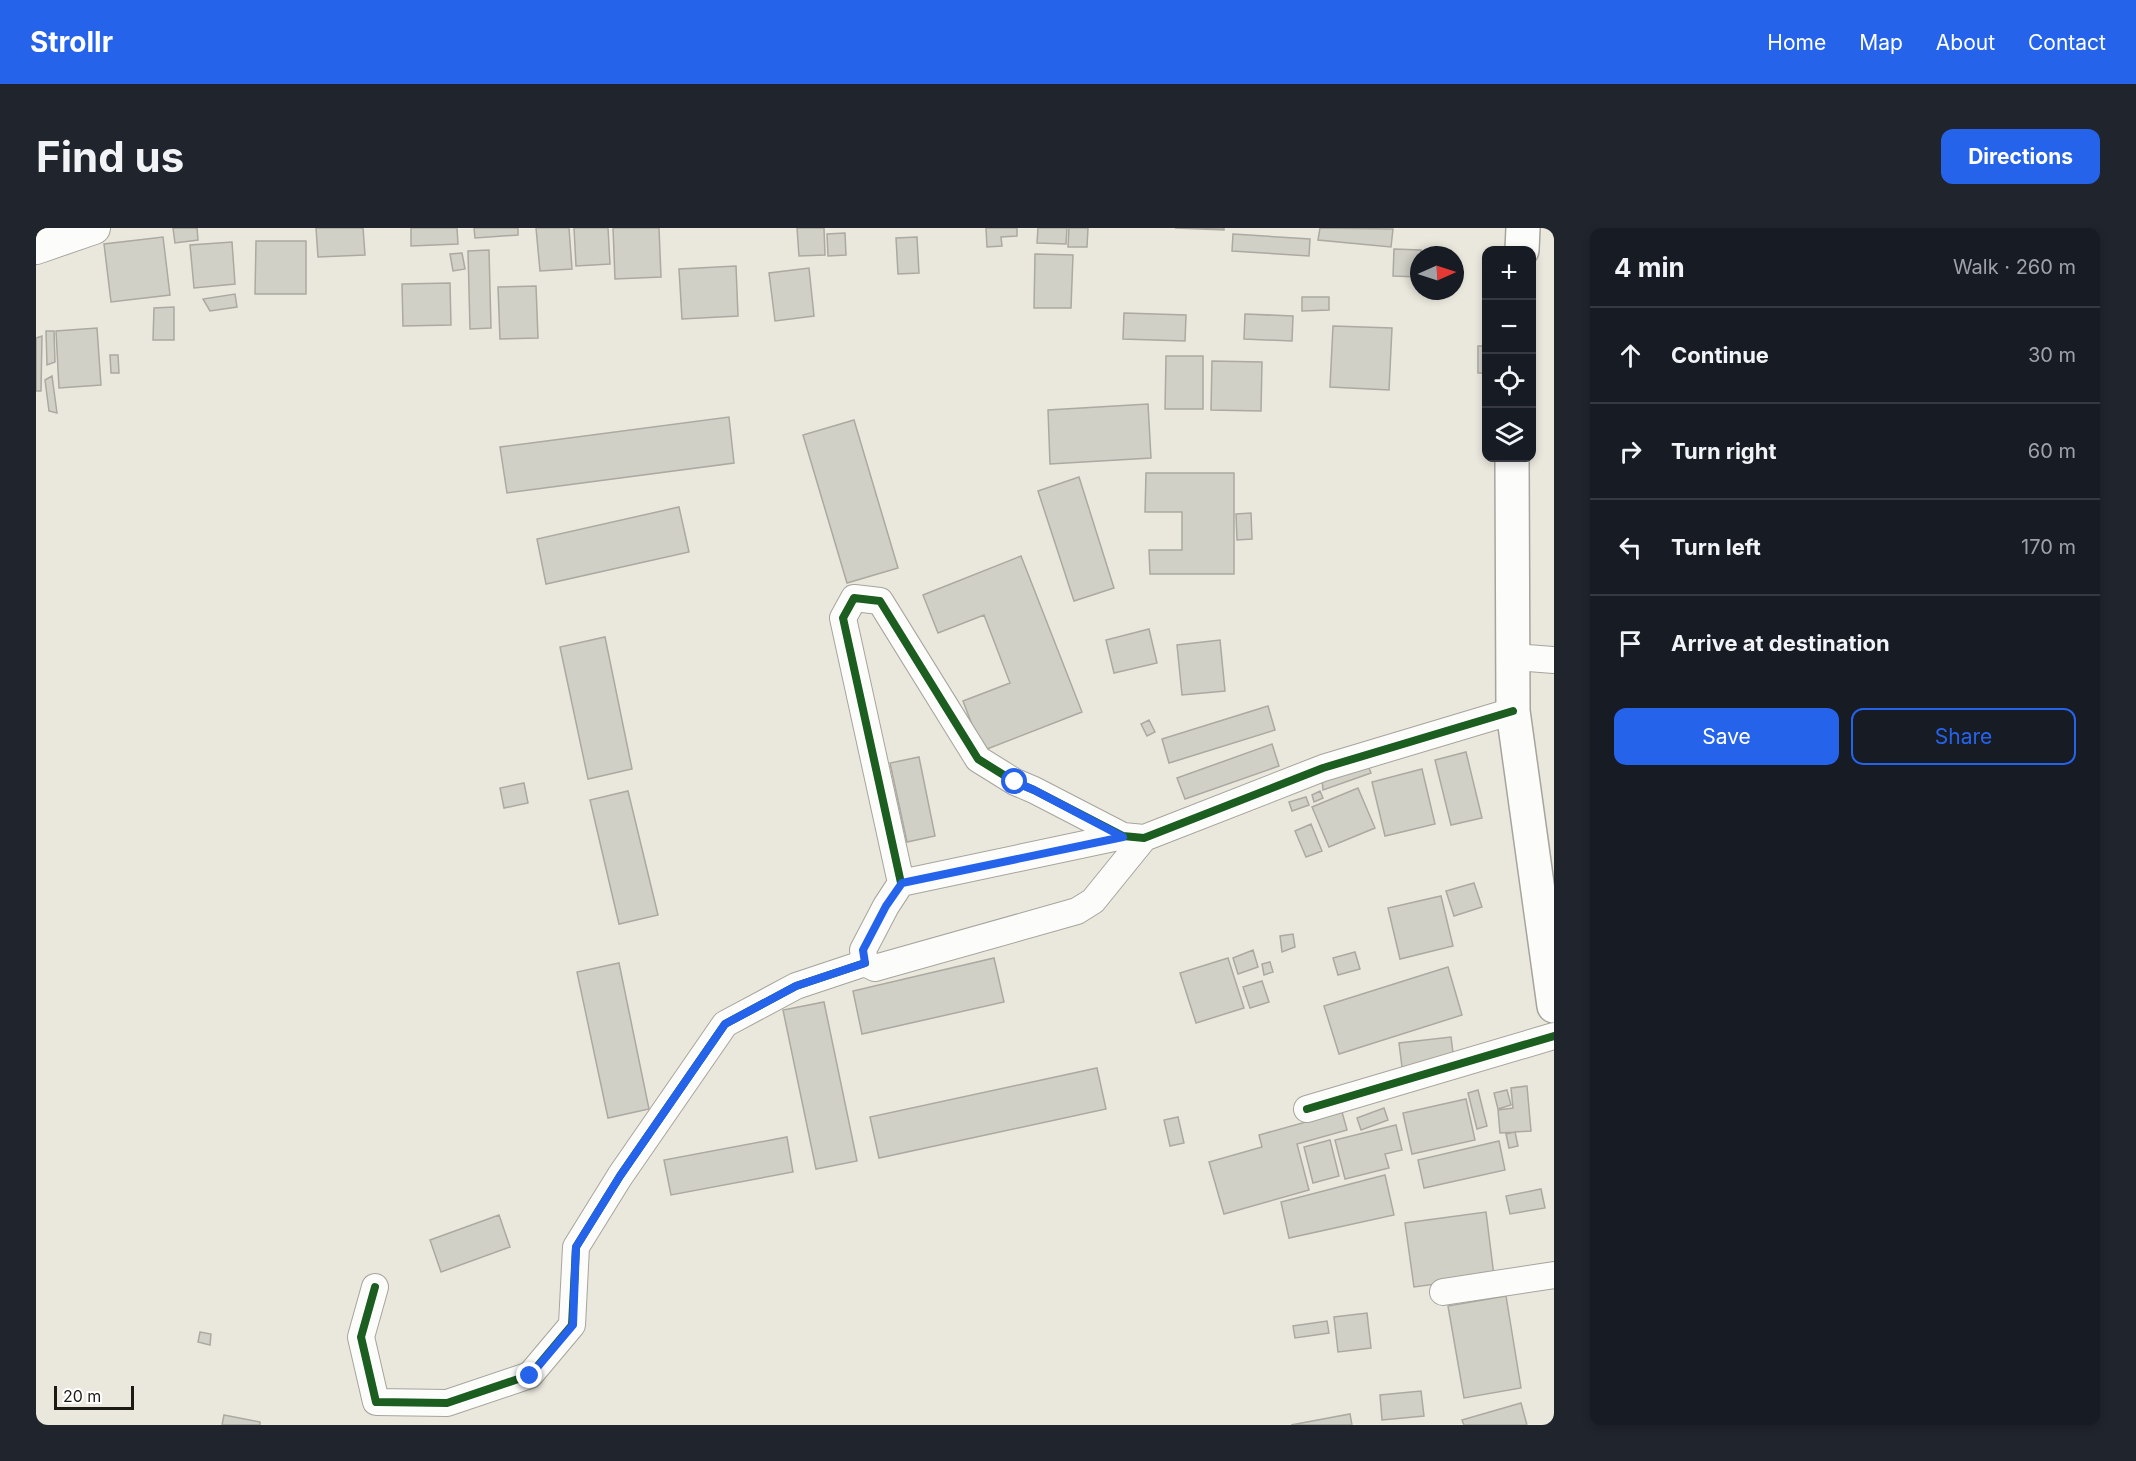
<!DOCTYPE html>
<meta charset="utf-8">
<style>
body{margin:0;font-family:Inter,sans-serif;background:#20242c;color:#f1f3f6}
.controls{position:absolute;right:18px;top:18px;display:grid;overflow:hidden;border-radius:12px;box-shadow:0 3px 9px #0003}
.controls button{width:54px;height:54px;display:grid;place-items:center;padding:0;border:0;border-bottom:2px solid #363941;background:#171b24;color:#f1f3f6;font:30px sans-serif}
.compass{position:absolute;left:1374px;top:18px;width:54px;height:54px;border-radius:50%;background:#171b24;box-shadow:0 3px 9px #0003;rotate:87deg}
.scale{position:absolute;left:18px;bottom:15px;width:80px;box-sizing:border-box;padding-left:6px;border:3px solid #1c1b13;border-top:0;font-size:16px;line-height:21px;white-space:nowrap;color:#1c1b13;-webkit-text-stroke:4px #fff;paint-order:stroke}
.stop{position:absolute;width:18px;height:18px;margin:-14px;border:4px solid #2563eb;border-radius:50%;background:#fff}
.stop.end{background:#2563eb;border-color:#fff;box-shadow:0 2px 6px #0008}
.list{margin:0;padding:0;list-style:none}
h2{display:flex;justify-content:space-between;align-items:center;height:78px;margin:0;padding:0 24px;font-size:26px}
h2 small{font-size:20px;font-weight:400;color:#9ea1a6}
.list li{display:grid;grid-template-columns:39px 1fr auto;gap:18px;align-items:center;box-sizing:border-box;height:96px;padding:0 24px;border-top:2px solid #363941}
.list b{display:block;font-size:22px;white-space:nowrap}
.list em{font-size:20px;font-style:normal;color:#9ea1a6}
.actions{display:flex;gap:12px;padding:18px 24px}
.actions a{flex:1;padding:14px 0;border:2px solid #2563eb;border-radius:12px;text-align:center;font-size:21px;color:#2563eb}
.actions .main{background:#2563eb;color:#fff}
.icon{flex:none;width:33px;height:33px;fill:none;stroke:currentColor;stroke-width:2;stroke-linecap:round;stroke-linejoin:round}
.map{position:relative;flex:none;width:1518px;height:1197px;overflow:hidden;border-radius:12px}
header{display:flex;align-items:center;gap:36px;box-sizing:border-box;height:84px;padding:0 30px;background:#2563eb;color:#fff}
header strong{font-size:28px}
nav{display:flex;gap:33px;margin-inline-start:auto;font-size:21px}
.intro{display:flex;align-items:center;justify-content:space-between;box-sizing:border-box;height:144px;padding:0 36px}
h1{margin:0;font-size:42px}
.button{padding:15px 27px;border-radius:12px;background:#2563eb;color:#fff;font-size:21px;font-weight:700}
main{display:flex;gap:36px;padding:0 36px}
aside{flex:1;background:#171b24;border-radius:12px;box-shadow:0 3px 9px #0003}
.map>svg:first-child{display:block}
</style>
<header>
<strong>Strollr</strong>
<nav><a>Home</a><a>Map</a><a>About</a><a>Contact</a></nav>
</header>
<div class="intro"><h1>Find us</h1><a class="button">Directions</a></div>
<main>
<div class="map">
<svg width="1518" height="1197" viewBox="0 0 1518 1197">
<rect width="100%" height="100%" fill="#eae8dd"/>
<path fill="#d1d0c7" stroke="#aba9a1" stroke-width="1.5" d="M137,0H161L162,12L139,15Z
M280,0H327L329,27L282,29Z
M375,0H421L422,16L375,18Z
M438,0H482V7L439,10Z
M500,0H533L536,41L504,43Z
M538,0H572L574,36L540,38Z
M577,0H623L625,49L579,51Z
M761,0H788L789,27L763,28Z
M950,0H981V8L965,9L966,18L951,19Z
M1002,0H1031L1030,16L1001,15Z
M1033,0H1052L1051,19H1032Z
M1139,0H1188V2Z
M1284,0L1357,1L1355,19L1282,12Z
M809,5L810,27L792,28L791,6Z
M1197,6L1274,11L1273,28L1196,23Z
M127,9L134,67L75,74L68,16Z
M881,9L883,45L862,46L860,10Z
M220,13H270V66H219Z
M196,14L199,56L158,60L154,17Z
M1358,21L1385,22V27H1383V49L1357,48Z
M453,22L455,100L434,101L432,23Z
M426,25L429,41L417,43L414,26Z
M999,26L1037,27L1035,80H998Z
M700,38L702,88L646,91L643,41Z
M773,40L778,88L739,93L733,45Z
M414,55L415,97L367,98L366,56Z
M500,58L502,110L464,111L462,59Z
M199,66L201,79L174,83L167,71Z
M1266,69H1293V82L1266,83Z
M138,79V112H117L118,80Z
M1088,85L1150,87L1149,113L1087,111Z
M1209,86L1257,88L1256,113L1208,111Z
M1297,98L1356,100L1353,162L1294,159Z
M61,100L65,157L23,160L20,103Z
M10,103H18L19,134L11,137Z
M6,108L5,163H0V110Z
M1442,118H1450V145H1442Z
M74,127H82L83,145H75Z
M1130,128H1167V181H1129Z
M1176,133L1226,134L1225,183L1175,182Z
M16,148L21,185L13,183L9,152Z
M1112,176L1115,230L1014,236L1012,182Z
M693,189L698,235L471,265L464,219Z
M818,192L862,340L811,355L767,207Z
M1110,245H1198V346H1114L1113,322H1146V284H1109Z
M1043,249L1078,360L1038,373L1002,263Z
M643,279L653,324L510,356L501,311Z
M1215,285L1216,311L1201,312L1200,286Z
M985,328L1046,484L946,523L927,473L974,455L948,387L902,405L887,367Z
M1113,401L1121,435L1078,445L1070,412Z
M569,409L596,541L552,551L524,419Z
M1184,412L1189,463L1146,467L1141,417Z
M1232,478L1239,502L1133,535L1126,511Z
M1113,492L1119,504L1111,508L1105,496Z
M1236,516L1243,538L1149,571L1141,550Z
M1430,524L1446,590L1415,597L1399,532Z
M883,529L899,608L871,614L854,535Z
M1331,535L1335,545L1287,562L1286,551Z
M1386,541L1399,596L1349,608L1336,554Z
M488,555L492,575L468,580L464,560Z
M1322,560L1339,600L1293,619L1276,579Z
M592,563L622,687L583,696L554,572Z
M1284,563L1287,570L1278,574L1276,567Z
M1270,569L1273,577L1256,583L1253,574Z
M1275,596L1286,623L1270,629L1259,603Z
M1438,655L1446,679L1418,688L1410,663Z
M1405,668L1417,718L1364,731L1352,680Z
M1257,706L1259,719L1246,724L1244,708Z
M1217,722L1222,739L1202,746L1197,730Z
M1319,724L1324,741L1302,747L1297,730Z
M958,730L968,774L826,806L817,763Z
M1192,730L1208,780L1160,795L1144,745Z
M1234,734L1237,744L1228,747L1226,736Z
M583,735L613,881L572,890L541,744Z
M1412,739L1426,787L1303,826L1288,778Z
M1226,753L1233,774L1214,780L1207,759Z
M788,774L821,933L780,941L747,782Z
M1415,809L1418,833L1366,839L1363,815Z
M1061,840L1070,881L843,930L834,889Z
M1491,858L1495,903L1464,905L1462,882L1477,880L1475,860Z
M1442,862L1451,898L1441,901L1432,865Z
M1471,862L1475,877L1462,881L1458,865Z
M1430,871L1439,912L1376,926L1367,885Z
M1348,880L1352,892L1325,902L1321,890Z
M1306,884L1311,902L1261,916L1273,962L1188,986L1173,934L1226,919L1223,907Z
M1142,889L1148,915L1134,918L1128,892Z
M1360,897L1366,922L1349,926L1353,940L1309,951L1299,912Z
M1479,904L1482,918L1473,920L1470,906Z
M751,909L757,944L635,967L628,932Z
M1294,912L1303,948L1277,955L1268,919Z
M1463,913L1469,942L1388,960L1382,932Z
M1349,947L1358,987L1253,1010L1245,974Z
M1505,961L1509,980L1474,986L1470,968Z
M1450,984L1458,1048L1378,1059L1369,995Z
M463,987L474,1019L405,1044L394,1012Z
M1470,1068L1485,1160L1428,1170L1412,1078Z
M1331,1085L1335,1120L1302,1124L1298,1089Z
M1291,1093L1293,1105L1259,1110L1257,1098Z
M164,1104L175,1106L174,1117L162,1114Z
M1385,1163L1388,1188L1346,1192L1344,1167Z
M1485,1175L1491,1197H1428L1426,1192Z
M1314,1186L1316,1197H1255Z
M188,1187L224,1194V1197H186Z"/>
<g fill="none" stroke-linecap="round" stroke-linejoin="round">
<g stroke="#a6a49c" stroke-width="28">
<path id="minor" d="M1477,429L1518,432
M1087,608L865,655L850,678L827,722L829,735L839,740L1041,683L1057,673L1108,610
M865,655L807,390L818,370L844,373L942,531L979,554L998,562L1087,608L1108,610L1287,540L1477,483
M1271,881L1518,808
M339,1059L325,1109L340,1174L411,1175L494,1147L536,1097L540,1019L584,948L689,796L760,758L829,735
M1407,1064L1518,1047"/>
</g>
<g stroke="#a6a49c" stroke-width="34">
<path id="tertiary" d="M0,20L58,0"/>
</g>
<g stroke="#a6a49c" stroke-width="36">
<path id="secondary" d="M1486,22L1487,0
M1476,230L1477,483L1518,778"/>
</g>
<use href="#minor" stroke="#fcfcfa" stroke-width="26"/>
<use href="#tertiary" stroke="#fcfcfa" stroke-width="32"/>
<use href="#secondary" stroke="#fcfcfa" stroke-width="33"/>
<g stroke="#fff" stroke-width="11">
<path id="cycleway" d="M865,655L807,390L818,370L844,373L942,531L979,554L998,562L1087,608L1108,610L1287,540L1477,483
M1271,881L1518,808
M339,1059L325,1109L340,1174L411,1175L494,1147L536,1097L540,1019L584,948L689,796L760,758L829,735"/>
</g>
<use href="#cycleway" stroke="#1b5e20" stroke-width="8"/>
</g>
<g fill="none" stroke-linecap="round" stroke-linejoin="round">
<path stroke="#2563eb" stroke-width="8" d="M494,1148L537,1097L540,1019L584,948L689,796L760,758L829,735L827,722L850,678L866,655L1087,609L998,562L979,554"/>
</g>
</svg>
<div class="controls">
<button>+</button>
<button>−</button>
<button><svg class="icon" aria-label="locate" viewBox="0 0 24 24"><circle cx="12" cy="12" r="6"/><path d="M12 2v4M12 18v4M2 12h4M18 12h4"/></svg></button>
<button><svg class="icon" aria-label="layers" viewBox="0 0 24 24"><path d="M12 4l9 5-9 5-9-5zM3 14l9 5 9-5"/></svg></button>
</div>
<svg class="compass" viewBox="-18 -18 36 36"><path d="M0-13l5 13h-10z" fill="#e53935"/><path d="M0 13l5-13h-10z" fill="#9ea1a6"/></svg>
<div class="scale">20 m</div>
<div class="stop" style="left:979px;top:554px"></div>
<div class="stop end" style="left:494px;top:1148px"></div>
</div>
<aside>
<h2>4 min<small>Walk · 260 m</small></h2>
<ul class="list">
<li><svg class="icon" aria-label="ahead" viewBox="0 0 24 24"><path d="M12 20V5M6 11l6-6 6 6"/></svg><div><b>Continue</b></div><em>30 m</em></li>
<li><svg class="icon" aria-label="right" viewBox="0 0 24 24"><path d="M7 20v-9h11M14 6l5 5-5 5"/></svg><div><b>Turn right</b></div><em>60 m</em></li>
<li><svg class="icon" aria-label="left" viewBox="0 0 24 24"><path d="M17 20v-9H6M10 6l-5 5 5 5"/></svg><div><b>Turn left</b></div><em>170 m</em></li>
<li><svg class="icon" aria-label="arrive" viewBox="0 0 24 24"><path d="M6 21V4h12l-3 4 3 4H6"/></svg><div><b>Arrive at destination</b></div></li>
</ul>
<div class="actions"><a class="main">Save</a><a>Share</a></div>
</aside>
</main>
